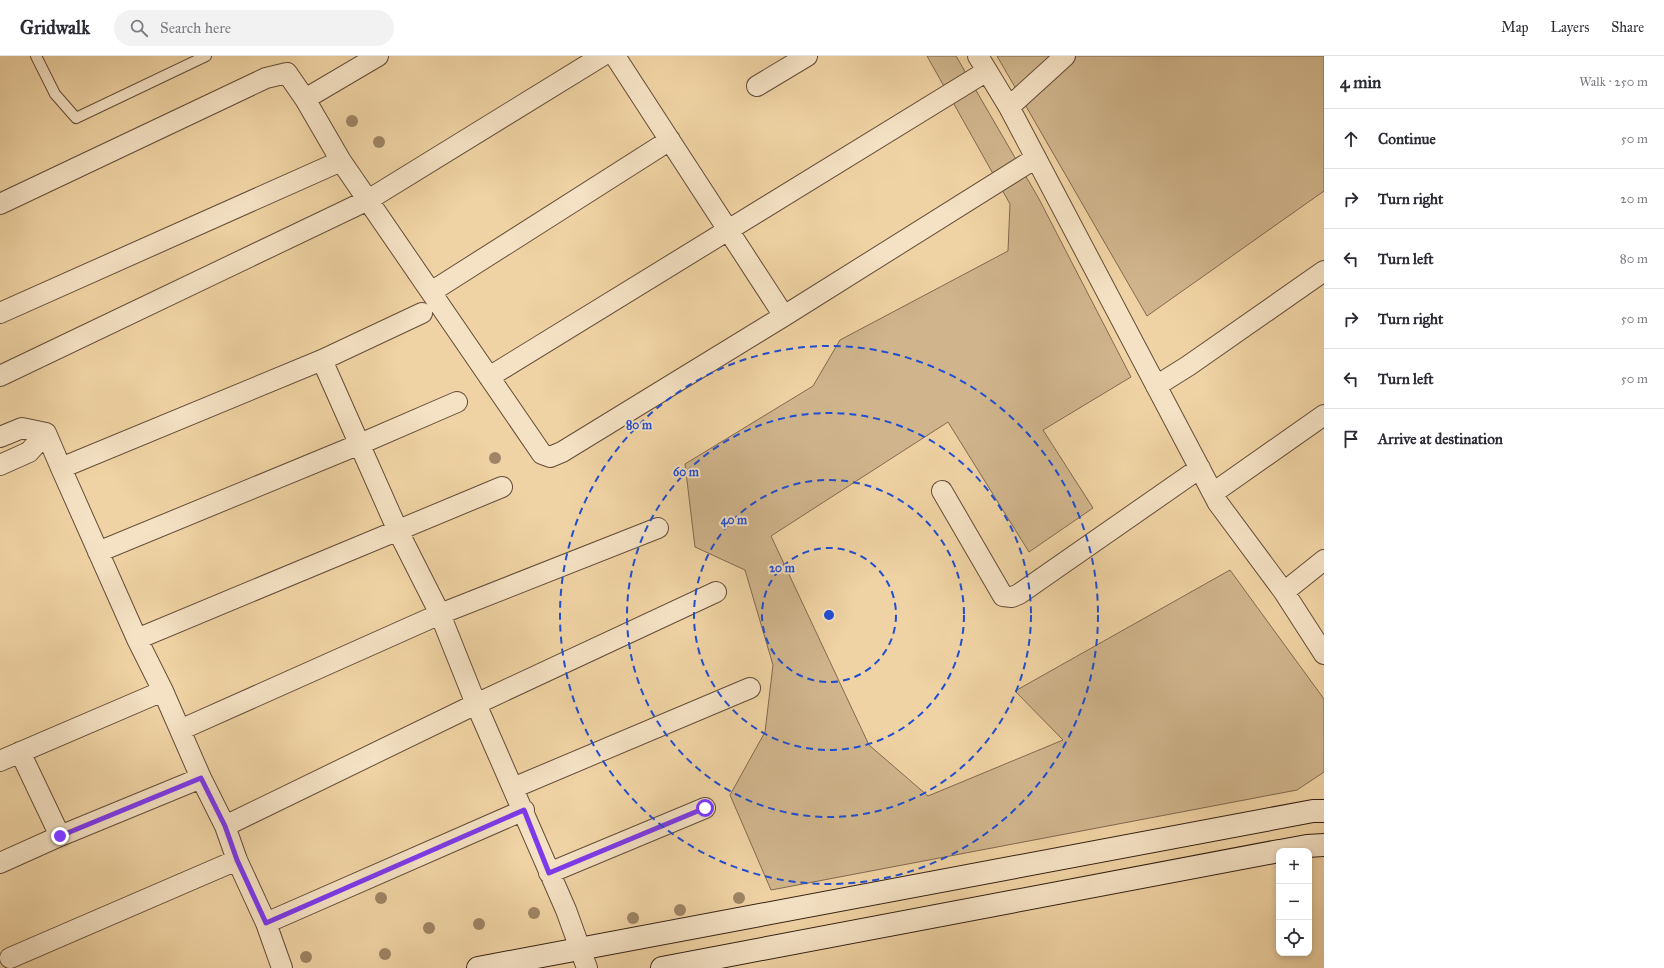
<!DOCTYPE html>
<meta charset="utf-8">
<style>
body{margin:0;font-family:"IM FELL Great Primer",serif;background:#f2f2f3;color:#2b2b33}
.controls{position:absolute;right:12px;bottom:12px;display:grid;overflow:hidden;border-radius:8px;box-shadow:0 2px 6px #0003}
.controls button{width:36px;height:36px;display:grid;place-items:center;padding:0;border:0;border-bottom:1px solid #e1e1e2;background:#fff;color:#2b2b33;font:20px sans-serif}
.stop{position:absolute;width:12px;height:12px;margin:-9px;border:3px solid #7c3aed;border-radius:50%;background:#fff}
.stop.end{background:#7c3aed;border-color:#fff;box-shadow:0 1px 4px #0008}
.list{margin:0;padding:0;list-style:none}
h2{display:flex;justify-content:space-between;align-items:center;height:52px;margin:0;padding:0 16px;font-size:17px}
h2 small{font-size:13px;font-weight:400;color:#7c7c81}
.list li{display:grid;grid-template-columns:26px 1fr auto;gap:12px;align-items:center;box-sizing:border-box;height:60px;padding:0 16px;border-top:1px solid #e1e1e2}
.list b{display:block;font-size:15px;white-space:nowrap}
.list em{font-size:13px;font-style:normal;color:#7c7c81}
.icon{flex:none;width:22px;height:22px;fill:none;stroke:currentColor;stroke-width:2;stroke-linecap:round;stroke-linejoin:round}
.map{position:relative;flex:none;width:1324px;height:912px;overflow:hidden}
header{display:flex;align-items:center;gap:24px;box-sizing:border-box;height:56px;padding:0 20px;background:#fff;border-bottom:1px solid #e1e1e2}
header strong{font-size:19px}
nav{display:flex;gap:22px;margin-inline-start:auto;font-size:14px}
.search{width:280px;height:36px;background:#f2f2f3;display:flex;align-items:center;gap:10px;box-sizing:border-box;padding:0 14px;border-radius:22px;color:#7c7c81;font-size:15px}
main{display:flex}
aside{flex:1;background:#fff}
.map>svg:first-child{display:block}
</style>
<header>
<strong>Gridwalk</strong>
<div class="search"><svg class="icon" aria-label="search" viewBox="0 0 24 24"><circle cx="10" cy="10" r="6"/><path d="M15 15l6 6"/></svg>Search here</div>
<nav><a>Map</a><a>Layers</a><a>Share</a></nav>
</header>
<main>
<div class="map">
<svg width="1324" height="912" viewBox="0 0 1324 912">
<rect width="100%" height="100%" fill="#f0d3a4"/>
<filter id="stains"><feTurbulence type="fractalNoise" baseFrequency=".005" numOctaves="4"/><feColorMatrix values="0 0 0 0 .2 0 0 0 0 .09 0 0 0 0 .02 0 0 0 .5 -.17"/></filter>
<radialGradient id="worn" r=".72"><stop offset=".6" stop-color="#630" stop-opacity="0"/><stop offset="1" stop-color="#630" stop-opacity=".3"/></radialGradient>
<path fill="#d0b58c" stroke="#826a50" d="M927,0H956L1039,143L1131,321L1043,374L1093,452L1029,496L948,366L771,480L869,689L928,740L1063,684L1015,635L1230,514L1324,643V716L1297,734L771,834L730,739L765,676L773,609L745,514L695,491L685,408L813,330L840,284L1008,195L1010,148Z
M997,0H1324V135L1147,260Z"/>
<g fill="none" stroke-linecap="round" stroke-linejoin="round">
<g stroke="#634d38" stroke-width="12">
<path id="lane" d="M36,0L55,38L76,62L206,0"/>
</g>
<g stroke="#634d38" stroke-width="22">
<path id="street" d="M615,0L784,260
M978,0L1009,51L1218,447L1284,536L1324,598
M757,30L807,0
M305,43L378,0
M1009,51L1065,0
M0,148L266,22L287,17L305,43L341,105L542,398L550,401L562,396L784,260L1036,102
M431,236L670,84
M0,257L341,105
M322,304L398,475L440,558L476,648L566,854L587,912
M0,320L368,144L602,0
M489,321L987,15
M1156,330L1188,310L1324,215
M46,377L61,412L137,583L163,635L201,722L225,770L237,804L266,867L282,912
M0,381L22,372L46,377L29,396L0,409
M61,412L322,304L422,257
M942,435L1003,540L1012,541L1019,538L1200,412
M1213,437L1324,359
M98,496L360,388L457,346
M1284,536L1324,504
M137,583L502,431
M180,674L440,558L658,472
M20,696L60,780
M0,705L163,635
M513,732L750,632
M225,770L476,648L716,536
M0,807L60,780L201,722
M549,817L705,752
M266,867L524,754
M10,902L237,804"/>
</g>
<g stroke="#342014" stroke-width="24">
<path id="secondary" d="M1280,795L1307,790L1324,789
M478,912L1313,755H1324
M662,912L1279,795"/>
</g>
<use href="#lane" stroke="#f5e2c4" stroke-width="10"/>
<use href="#street" stroke="#f5e2c4" stroke-width="20"/>
<use href="#secondary" stroke="#f5e2c4" stroke-width="22"/>
</g>
<g fill="#9e8565">
<circle cx="352" cy="65" r="6"/>
<circle cx="379" cy="86" r="6"/>
<circle cx="495" cy="402" r="6"/>
<circle cx="381" cy="842" r="6"/>
<circle cx="739" cy="842" r="6"/>
<circle cx="680" cy="854" r="6"/>
<circle cx="534" cy="857" r="6"/>
<circle cx="633" cy="862" r="6"/>
<circle cx="479" cy="868" r="6"/>
<circle cx="429" cy="872" r="6"/>
<circle cx="385" cy="898" r="6"/>
<circle cx="306" cy="901" r="6"/>
</g>
<g fill="none" stroke-linecap="round" stroke-linejoin="round">
<path stroke="#7c3aed" stroke-width="5" d="M60,780L201,722L225,770L237,804L266,867L524,754L549,817L705,752"/>
</g>
<g fill="none" stroke="#1d4ed8" stroke-width="2" stroke-dasharray="7 5">
<circle cx="829" cy="559" r="67"/>
<circle cx="829" cy="559" r="135"/>
<circle cx="829" cy="559" r="202"/>
<circle cx="829" cy="559" r="269"/>
</g>
<circle cx="829" cy="559" r="6" fill="#1d4ed8" stroke="#f5e2c4" stroke-width="2"/>
<g font-size="12" text-anchor="middle" font-weight="bold" fill="#1d4ed8" stroke="#f5e2c4" stroke-width="4" stroke-linejoin="round" paint-order="stroke">
<text x="639" y="373">80 m</text>
<text x="686" y="420">60 m</text>
<text x="734" y="468">40 m</text>
<text x="782" y="516">20 m</text>
</g>
<rect width="100%" height="100%" filter="url(#stains)"/>
<rect width="100%" height="100%" fill="url(#worn)"/>
</svg>
<div class="controls">
<button>+</button>
<button>−</button>
<button><svg class="icon" aria-label="locate" viewBox="0 0 24 24"><circle cx="12" cy="12" r="6"/><path d="M12 2v4M12 18v4M2 12h4M18 12h4"/></svg></button>
</div>
<div class="stop" style="left:705px;top:752px"></div>
<div class="stop end" style="left:60px;top:780px"></div>
</div>
<aside>
<h2>4 min<small>Walk · 250 m</small></h2>
<ul class="list">
<li><svg class="icon" aria-label="ahead" viewBox="0 0 24 24"><path d="M12 20V5M6 11l6-6 6 6"/></svg><div><b>Continue</b></div><em>50 m</em></li>
<li><svg class="icon" aria-label="right" viewBox="0 0 24 24"><path d="M7 20v-9h11M14 6l5 5-5 5"/></svg><div><b>Turn right</b></div><em>20 m</em></li>
<li><svg class="icon" aria-label="left" viewBox="0 0 24 24"><path d="M17 20v-9H6M10 6l-5 5 5 5"/></svg><div><b>Turn left</b></div><em>80 m</em></li>
<li><svg class="icon" aria-label="right" viewBox="0 0 24 24"><path d="M7 20v-9h11M14 6l5 5-5 5"/></svg><div><b>Turn right</b></div><em>50 m</em></li>
<li><svg class="icon" aria-label="left" viewBox="0 0 24 24"><path d="M17 20v-9H6M10 6l-5 5 5 5"/></svg><div><b>Turn left</b></div><em>50 m</em></li>
<li><svg class="icon" aria-label="arrive" viewBox="0 0 24 24"><path d="M6 21V4h12l-3 4 3 4H6"/></svg><div><b>Arrive at destination</b></div></li>
</ul>
</aside>
</main>
